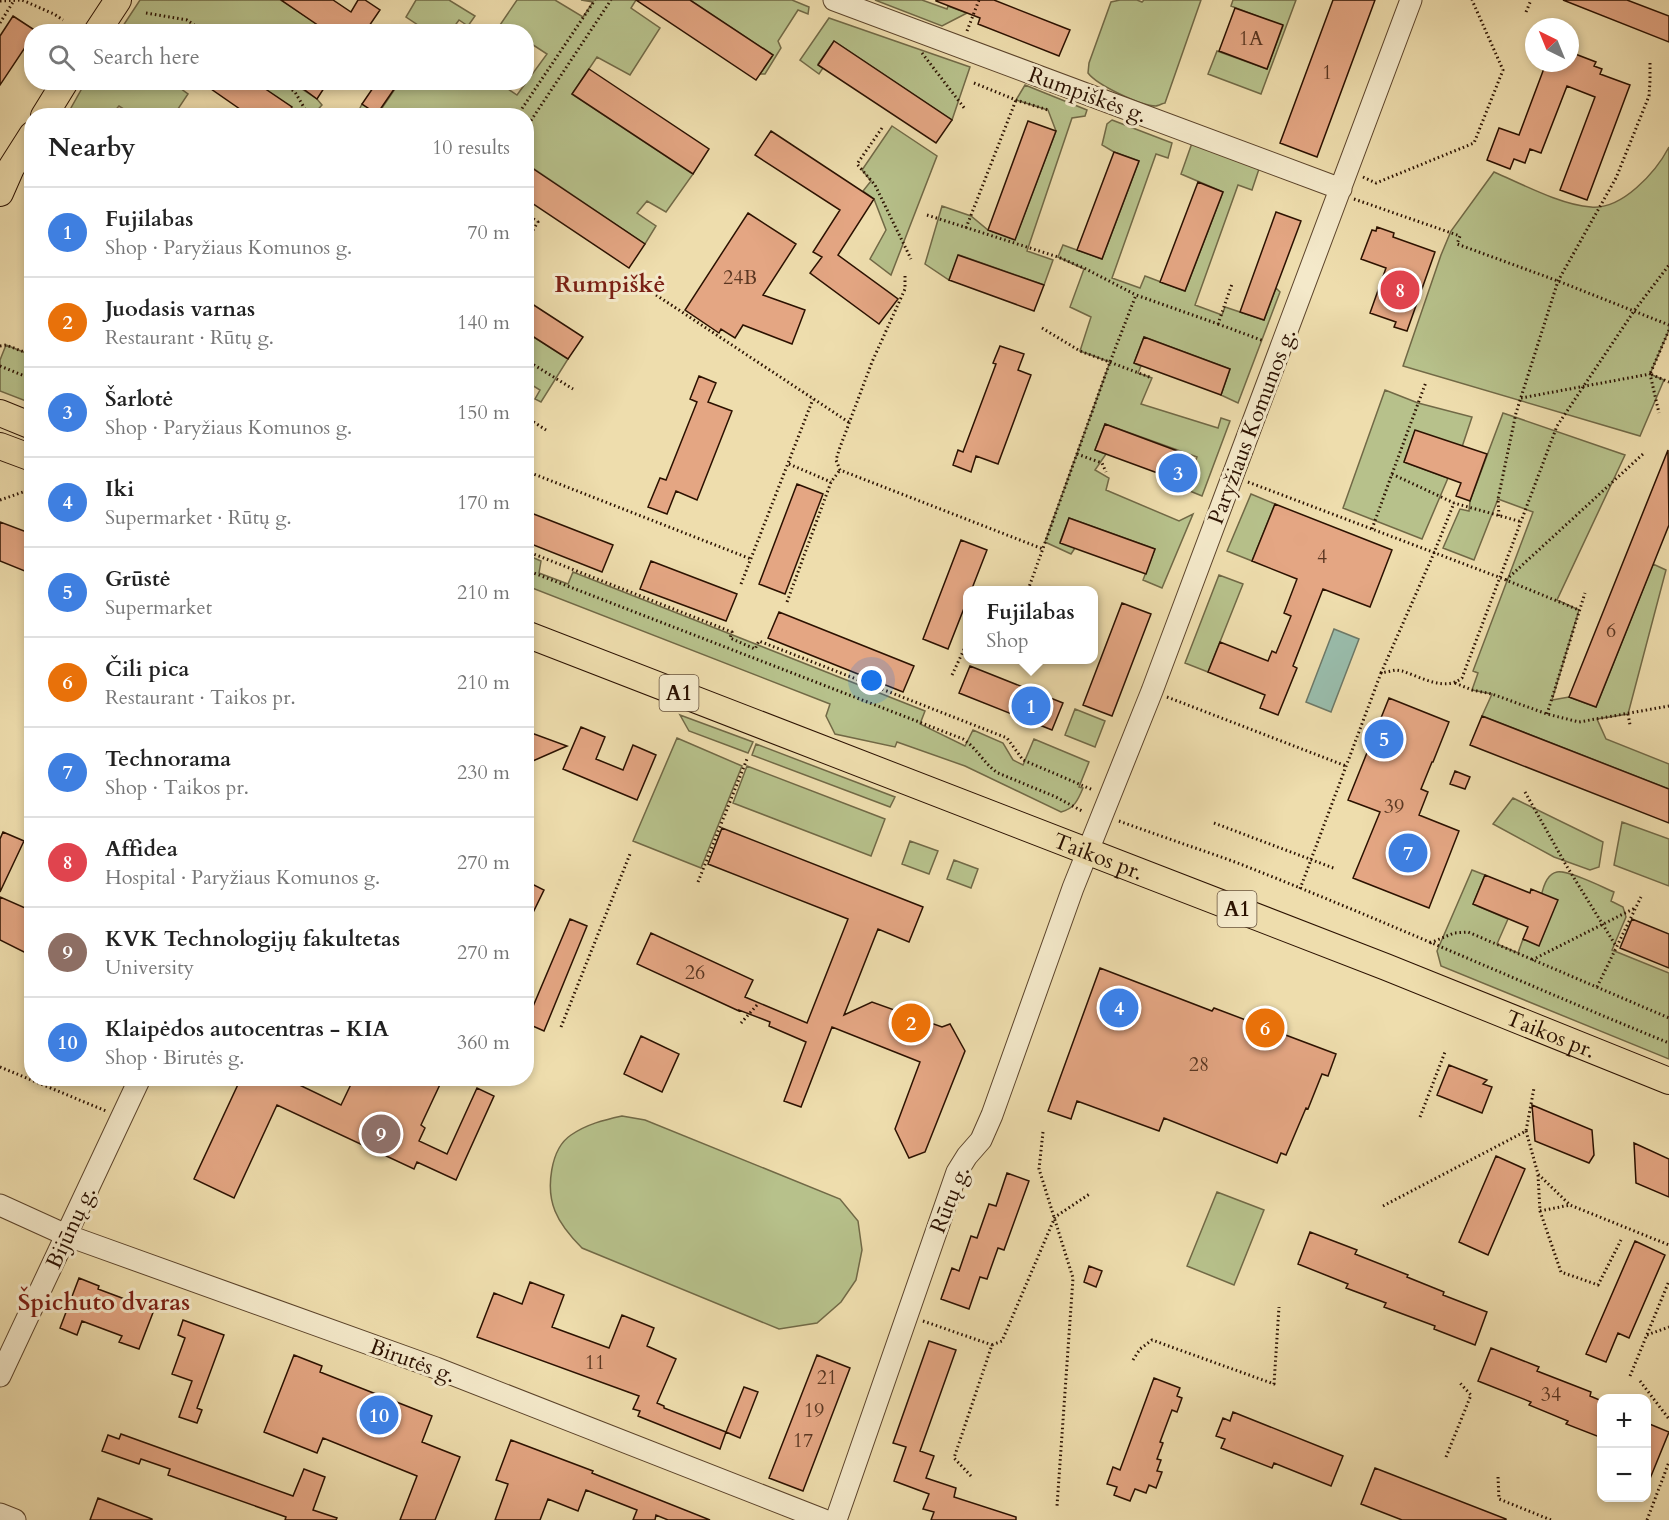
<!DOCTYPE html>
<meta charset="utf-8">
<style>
body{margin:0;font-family:Cardo,serif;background:#f2f2f2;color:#222}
.controls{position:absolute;right:18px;bottom:18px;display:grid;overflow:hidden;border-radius:12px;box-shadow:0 3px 9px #0003}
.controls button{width:54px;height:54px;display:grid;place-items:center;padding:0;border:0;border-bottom:2px solid #e0e0e0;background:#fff;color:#222;font:30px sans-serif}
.compass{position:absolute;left:1525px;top:18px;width:54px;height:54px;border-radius:50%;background:#fff;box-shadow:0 3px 9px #0003;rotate:317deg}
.you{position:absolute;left:872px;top:681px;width:21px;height:21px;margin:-15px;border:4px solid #fff;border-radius:50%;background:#1a73e8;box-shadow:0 0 0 9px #1a73e833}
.badge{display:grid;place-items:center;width:39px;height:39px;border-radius:50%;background:#2563eb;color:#fff;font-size:20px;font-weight:700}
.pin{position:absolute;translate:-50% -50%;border:3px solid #fff;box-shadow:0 2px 6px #0006}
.popup{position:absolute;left:963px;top:586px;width:135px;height:78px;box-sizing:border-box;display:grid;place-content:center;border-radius:12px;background:#fff;filter:drop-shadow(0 2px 4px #0005);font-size:20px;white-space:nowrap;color:#767676}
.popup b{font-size:22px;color:#222}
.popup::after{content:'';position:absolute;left:50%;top:100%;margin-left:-12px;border:12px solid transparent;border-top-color:#fff}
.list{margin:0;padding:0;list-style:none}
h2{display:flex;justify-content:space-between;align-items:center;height:78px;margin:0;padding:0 24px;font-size:26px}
h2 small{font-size:20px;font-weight:400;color:#767676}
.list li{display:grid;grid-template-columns:39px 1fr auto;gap:18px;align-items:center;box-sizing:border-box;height:90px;padding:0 24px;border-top:2px solid #e0e0e0}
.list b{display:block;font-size:22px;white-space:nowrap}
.list p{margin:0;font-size:20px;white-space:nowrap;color:#767676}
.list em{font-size:20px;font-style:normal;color:#767676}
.icon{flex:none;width:33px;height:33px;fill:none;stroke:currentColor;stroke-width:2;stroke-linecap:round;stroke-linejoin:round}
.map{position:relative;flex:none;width:1669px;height:1520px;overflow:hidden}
.search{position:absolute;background:#fff;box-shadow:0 3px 9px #0003;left:24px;top:24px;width:510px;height:66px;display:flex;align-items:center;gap:15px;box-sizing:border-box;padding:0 21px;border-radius:24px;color:#767676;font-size:22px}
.panel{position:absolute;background:#fff;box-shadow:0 3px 9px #0003;left:24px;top:108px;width:510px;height:978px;border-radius:24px}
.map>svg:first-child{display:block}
</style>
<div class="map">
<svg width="1669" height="1520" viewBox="0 0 1669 1520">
<rect width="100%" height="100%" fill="#eeddad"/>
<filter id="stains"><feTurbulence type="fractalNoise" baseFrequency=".00333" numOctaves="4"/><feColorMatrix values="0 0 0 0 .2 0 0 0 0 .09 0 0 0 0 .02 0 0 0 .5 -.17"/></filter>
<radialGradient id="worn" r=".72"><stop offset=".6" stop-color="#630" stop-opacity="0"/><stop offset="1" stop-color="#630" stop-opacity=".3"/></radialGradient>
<path fill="#b7c18b" stroke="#716946" stroke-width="1.5" d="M140,0H281L328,31L180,32L173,27L170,31L119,32Z
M416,0H449L475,16L468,26L459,20L451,31H427L406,17Z
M517,0H555L583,17L593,2L581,0H636L631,8L660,28L630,75L597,57L572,94L693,174L666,212L647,201L637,213L656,226L645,244L527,164L526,116H401L398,114L397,116H356L362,104L378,114L399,83H499L517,95L547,54L527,41L526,32L510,31L500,25Z
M690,0H792L809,7L808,14L798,10L778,41L781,48L765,74H760L773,55Z
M875,0H922L947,9L948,6L967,13L942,26Z
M1120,0H1137L1142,2L1144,0H1201L1165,103C1164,103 1157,106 1156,106C1141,106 1097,85 1088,73L1089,63L1111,2Z
M1233,0H1296L1261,94L1208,74L1217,51L1267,69L1283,26L1231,6Z
M829,18L970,67L952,120L834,41L818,64L823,68L819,74L800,60Z
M85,83H173L188,94L174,115H133L119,106L111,115H67Z
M255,83H306L302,89L317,99L322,105L313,115H286L291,107Z
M1025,85L1087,110L1085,116L1072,118L1027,251L1053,260L1044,285L959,255L949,280L925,264L942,206L971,216L988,230L1015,239L1056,131L1048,110L1016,100Z
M1112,120L1172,143L1168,158L1156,154L1112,278L1140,288L1145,276L1185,291L1223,192L1181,174L1192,143L1259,169L1252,190L1238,185L1195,305L1222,315L1225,307L1264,320L1276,288L1280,292L1238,403L1221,395L1230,369L1144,337L1134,363L1141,366L1138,373L1152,378L1141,404L1218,428L1221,418L1230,421L1202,496L1185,489L1197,457L1105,424L1095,450L1106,454L1095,470L1109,478L1106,490L1179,521L1193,514L1162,588L1143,580L1155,549L1069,518L1060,542L1075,548L1071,554L1045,542L1110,362L1080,351L1091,317L1070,307L1084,269L1058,257L1063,245L1102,259L1139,161L1114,152L1102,145L1107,124Z
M892,126L937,156L891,275L870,259L886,230L874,199L863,191L871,181L862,170Z
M1669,147V330L1650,374L1664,380L1640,436L1403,366L1441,255L1451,231L1494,172C1522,184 1561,205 1591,207C1622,210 1656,172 1669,147Z
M526,332L568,359L541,402L535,399L540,390L527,382Z
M6,345L31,355V403L0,391V360Z
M1385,390L1418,403L1472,417L1462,447L1415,431L1404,462L1448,478L1422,539L1343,508Z
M1503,413L1625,455L1557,600L1579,610L1552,700L1569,697L1596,707L1653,564L1666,570L1628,714L1597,719L1606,739L1669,764V789L1482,716L1492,694L1472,690L1478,673L1473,671L1533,512L1498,499L1474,560L1443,548L1460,509L1469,511L1470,501Z
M1251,494L1275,504L1252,561L1227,551Z
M527,555L541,561L539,573L568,584L573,572L925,711L920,724L965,746L973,730L1003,743L1013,760L1023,765L1034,739L1089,762L1079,787L1083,788C1078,800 1074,809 1061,812L965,766L897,742L895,747L835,734L826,716L830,704L527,586Z
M1219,575L1243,584L1208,672L1185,663Z
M1075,709L1105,721L1095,747L1065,735Z
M680,715L753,742L748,753L689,731Z
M677,738L742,766L701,868L633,841Z
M756,744L895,797L890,807L752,755Z
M747,766L885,819L871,856L733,803Z
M1513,798L1603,842L1599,867L1590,870L1554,857L1493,824Z
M1622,822L1669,839V886L1614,865Z
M910,841L938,851L929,874L902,864Z
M954,860L978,869L971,888L947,879Z
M1472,870L1485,875L1473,904L1508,919L1497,944L1518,953L1523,939L1538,945C1539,929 1536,876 1557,872C1569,870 1602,887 1614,892L1611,901L1623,907L1626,917L1612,950L1669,973V1059L1441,966L1437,951Z
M622,1116L645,1120L840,1199L858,1221L862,1250L856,1280L841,1302L817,1323L779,1329L582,1248C571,1237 561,1226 555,1211C546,1189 550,1149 571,1135C587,1124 604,1120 622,1116Z
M1217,1192L1264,1210L1234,1285L1187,1266Z"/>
<path fill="#99bcab" stroke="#6d7867" stroke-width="1.5" d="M1334,629L1359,639L1331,712L1306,702Z"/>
<path fill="#e4a683" stroke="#2b1100" stroke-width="1.5" d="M281,0H333L351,12L358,0H365L380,10L365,32H328Z
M636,0H690L773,55L756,80Z
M936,0H994L1070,30L1059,56L978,24L980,18L936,1Z
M1333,0H1375L1317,157L1280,143Z
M1563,0H1627L1669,16V42Z
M1235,8L1283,25L1267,69L1219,51Z
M13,16L36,31L32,32V37L0,85V36Z
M834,41L952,120L936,143L818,65Z
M1570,52L1596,62L1594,66L1602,69L1600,74L1630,85L1587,200L1560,190L1595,97L1567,86L1541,153L1530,149L1525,163L1514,159L1510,169L1487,160L1499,128L1519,135L1546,63H1570Z
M589,69L709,149L693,174L572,94Z
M201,82H255L292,107L286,116H250Z
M294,82H328L317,99Z
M377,82H399L377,114L362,104Z
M1028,121L1056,131L1015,240L988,230Z
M771,131L874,199L838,255L898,299L879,324L810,273L822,257L813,252L840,210L755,155Z
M1114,152L1139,161L1102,259L1077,250Z
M526,164L645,244L629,268L526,199Z
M1198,182L1223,192L1185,291L1160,282Z
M1276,212L1301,221L1264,320L1240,312Z
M748,213L796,244L763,295L805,310L792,344L743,325L735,338L721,329L719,333L685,310Z
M1377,227L1394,233L1393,237L1435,252L1407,331L1394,327L1396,322L1370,313L1386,268L1361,259L1372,230L1376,231Z
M958,255L1044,285L1034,311L949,280Z
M526,300L583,337L568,359L526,332Z
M1144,337L1230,369L1221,395L1134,363Z
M1000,346L1024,354L1018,370L1031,375L998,464L976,456L971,472L953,465L958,450L963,452L996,364L993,363Z
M699,376L716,383L708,402L732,411L697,500L676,491L667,514L648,507L660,478L666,480L697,402L690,399Z
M1105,424L1191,456L1182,482L1095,450Z
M1415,430L1487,454L1470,501L1456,496L1461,483L1404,462Z
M1668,450L1669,525L1596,707L1569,697Z
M797,484L823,494L785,594L759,584Z
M1275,504L1392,550L1370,607L1323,589L1293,666L1297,668L1278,715L1260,708L1265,695L1208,672L1220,642L1268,661L1272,651L1276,653L1291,616L1284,613L1297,579L1252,561Z
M526,511L613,545L602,572L526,542Z
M1069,518L1155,549L1146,574L1060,543Z
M0,522L32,534V574L0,561Z
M961,540L987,550L971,591H968V598L948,649L923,639Z
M651,561L737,594L726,621L640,589Z
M1122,603L1151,614L1112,716L1083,705Z
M779,612L914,666L903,692L768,638Z
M970,666L1063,703L1052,730L959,693Z
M1389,698L1449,722L1433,762H1432L1421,789L1428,792L1419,815L1459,831L1429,908L1353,878L1380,812L1348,800Z
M1482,716L1669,789V823L1470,745Z
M581,727L605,737L596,759L623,770L633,745L656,755L637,800L563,769Z
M526,731L567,746L526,764Z
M1455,771L1470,777L1465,789L1450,784Z
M722,828L923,907L909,942L878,929L844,1015L872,1002L942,1027L950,1024L965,1051L925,1152L909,1158L895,1129L920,1062L832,1027L801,1107L784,1101L806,1042L769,1026L770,1022L739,1010V1011L637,964L651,933L753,980L745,997L807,1023L848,919L708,864Z
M3,832L24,841L0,892V839Z
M1485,875L1530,893L1531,889L1558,900L1539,946L1523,939L1528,927L1473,904Z
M526,881L544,890L526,927Z
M0,897L32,911V941L26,953L0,940Z
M570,919L587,926L544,1031L526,1023Z
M1632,919L1669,934V968L1620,948Z
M1100,968L1212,1011L1214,1008L1336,1054L1328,1076L1322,1074L1308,1109L1306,1108L1286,1155L1281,1153L1277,1163L1164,1118L1159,1131L1077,1101L1071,1119L1048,1111Z
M641,1036L679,1054L662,1092L624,1074Z
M1449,1065L1487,1080L1483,1084L1492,1087L1482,1113L1437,1095Z
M241,1078H285L341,1105L354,1078H443L421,1125L425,1128L419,1141L447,1154L477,1088L494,1096L456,1180L417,1162L414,1169L277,1105L234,1198L194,1179Z
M1532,1105L1592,1130L1594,1155L1589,1163L1535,1141Z
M1634,1143L1669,1159V1197L1636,1183Z
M1496,1156L1525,1169L1488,1255L1459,1242Z
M1007,1173L1029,1181L1004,1250L998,1248L987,1279L980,1277L969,1309L941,1299L952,1268L959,1271L971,1236L977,1238L989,1204L996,1206Z
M1310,1232L1357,1250L1355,1254L1408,1275L1407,1277L1444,1292L1443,1295L1487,1312L1475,1345L1434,1329L1435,1326L1384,1307L1386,1303L1346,1288L1348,1284L1298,1264Z
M1635,1241L1665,1255L1629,1338L1618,1333L1606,1362L1586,1354Z
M1089,1266L1102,1271L1096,1287L1084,1282Z
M79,1278L99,1286L98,1289L154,1310L139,1349L119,1342L122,1336L82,1321L77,1335L60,1328Z
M530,1282L564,1295L552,1327L609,1348L622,1315L654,1328L647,1346L676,1359L657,1403L664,1406V1408L726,1432L720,1449L638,1416L640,1411L633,1409L639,1396L477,1337L494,1293L522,1304Z
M183,1320L224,1335L197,1408L202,1410L197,1423L179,1417L192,1381L172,1374L185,1338L178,1335Z
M929,1341L956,1350L920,1451L934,1456L926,1478L956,1488L954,1497L1016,1517V1520H931L934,1512L923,1509L929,1494L894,1481L906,1447L893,1443Z
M1491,1348L1539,1367L1537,1371L1591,1392L1590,1396L1602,1401V1438L1566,1424L1568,1421L1529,1405L1531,1402L1478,1381Z
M294,1355L322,1366L320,1372L432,1416L422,1442L460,1457L435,1520H400L417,1476L323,1438L317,1453L264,1432Z
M817,1355L850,1368L803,1491L769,1478Z
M1154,1378L1180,1388L1177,1396L1182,1398L1177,1412L1172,1410L1160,1442L1163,1443L1157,1459L1161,1460L1157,1471L1162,1472L1156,1488L1149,1485L1146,1493L1135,1489L1130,1501L1114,1495L1117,1487L1107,1484L1113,1467L1120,1470Z
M744,1387L758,1392L740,1438L726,1432Z
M1233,1412L1343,1456L1331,1486L1274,1463L1272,1468L1221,1448L1225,1439L1216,1436L1223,1418L1230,1421Z
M1647,1423L1669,1432L1647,1486Z
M121,1434L293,1496L304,1469L325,1477L313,1510L337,1518L336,1520H285L286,1517L168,1475L170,1469L141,1459L139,1464L102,1451L108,1435L119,1439Z
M511,1440L593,1471L592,1473L710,1520H668L656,1515L655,1520H633L637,1510L586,1490L578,1511L548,1499L540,1520H495L508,1484L496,1480Z
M1375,1468L1506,1519V1520H1402L1361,1504Z
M98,1498L152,1519V1520H90Z"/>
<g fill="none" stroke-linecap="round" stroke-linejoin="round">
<g stroke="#5c442b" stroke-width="23">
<path id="minor" d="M834,0L1341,189
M0,1205L66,1235L436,1368L824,1520
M0,1376L140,1078
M0,1514L15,1520
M836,1520L957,1172L967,1156L981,1140L992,1115L1073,888L1152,691L1411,0"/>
</g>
<g stroke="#2b1100" stroke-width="28">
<g id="major">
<path d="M97,32L118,0"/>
<path d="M44,116L65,82"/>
<path d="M0,193L11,168L32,135"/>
<path d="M0,413L32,426"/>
<path d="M0,446L32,458"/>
<path id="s1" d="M526,634L1386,967L1669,1081"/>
</g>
</g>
<path stroke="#2b1100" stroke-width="3" stroke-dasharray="1.5 3" stroke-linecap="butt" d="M0,1L22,0L54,14L63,20
M1526,12L1531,0
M146,13L187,20L204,32
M0,23L13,2
M967,31L979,0
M922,53L965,109
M281,82L295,92L309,116
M974,83L1016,100L1048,110
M517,116L595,0
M526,128L611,0
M882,128L857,164L875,185L911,259
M1363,177L1376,183L1474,143L1503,70L1472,0
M1354,199L1460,236L1457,244L1558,281L1669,325
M526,214L538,222L526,241
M927,215L1058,257L1084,268L1136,295
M966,228L1016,100
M905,276V289L872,362L839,450L836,460L840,470L1043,549
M641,285L850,423
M1218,324L1264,341
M1042,328L1080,351L1152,378
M1669,330L1650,374L1669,382
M0,346L6,345L32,355
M526,360L573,389
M0,366L32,379
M1521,398L1650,374L1659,413
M526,417L546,430
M1077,454L1102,463L1106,472
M789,464L831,482
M526,471L751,559
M1392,474L1426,382
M1248,482L1501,578L1579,610
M0,500L32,489
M1499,516L1498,499L1516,413L1558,281L1616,178L1649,96L1650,81V62
M1372,529L1392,474L1454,503L1522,522
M526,551L732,632L730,638L755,649L759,641L1007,738L1023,760L1093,790
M526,570L963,739C977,748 984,764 998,773L1056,797L1084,812
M1506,580L1643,454
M741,584L813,399
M1028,590L1110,362L1136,295L1218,324L1232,284
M787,602L831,482L840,470
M1381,673L1434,553L1454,503
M952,675L968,641
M1455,683L1472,690L1492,694L1547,714L1579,722L1669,706
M1167,697L1346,766
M1547,714L1585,593
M1628,714L1630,725
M1525,792L1566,865L1616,946
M1119,821C1157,835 1196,848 1235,862C1381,919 1524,984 1669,1043
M1214,823L1336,869
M698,882L747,759
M1300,889L1381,673L1396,670L1402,671C1421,677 1445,692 1462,678L1557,426L1634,311L1669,265
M1430,943L1454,933L1468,932L1669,1018
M1532,960L1635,908
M1597,987L1641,897
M741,1023L757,1005
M561,1027L630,854
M0,1067L106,1111
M1420,1117L1445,1052
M1526,1131L1538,1174L1570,1205L1669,1245
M1043,1132L1039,1169L1073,1278L1057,1506
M1538,1175L1540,1211L1561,1272L1598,1285L1621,1240
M1383,1206L1526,1131L1534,1088
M1540,1211L1570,1205
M923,1321L992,1345
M1647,1335L1669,1327
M1133,1360L1140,1349L1152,1340L1274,1384L1279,1307
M1630,1376L1669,1281
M1640,1381L1669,1419
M1446,1457L1471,1395L1459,1382
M971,1476L954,1458L992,1345L1002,1341L1055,1217L1091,1193
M1498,1477L1499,1499L1551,1520
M1647,1520L1669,1462"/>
<use href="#minor" stroke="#f4e9ca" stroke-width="21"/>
<use href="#major" stroke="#eeddad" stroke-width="26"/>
</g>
<g text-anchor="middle" stroke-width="6" stroke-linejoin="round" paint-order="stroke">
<g font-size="20" fill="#593621">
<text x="1251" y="45">1A</text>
<text x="1327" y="79">1</text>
<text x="740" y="284">24B</text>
<text x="1322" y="563">4</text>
<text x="1611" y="637">6</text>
<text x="1394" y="813">39</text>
<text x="695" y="979">26</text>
<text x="1199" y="1071">28</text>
<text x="595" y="1369">11</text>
<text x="827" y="1384">21</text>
<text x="1551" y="1401">34</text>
<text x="814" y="1417">19</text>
<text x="803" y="1447">17</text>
</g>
<g fill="#f4e9ca" stroke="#67523d" stroke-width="1.5">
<rect x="659.5" y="675" width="39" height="36" rx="4.5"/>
<rect x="1217.5" y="891" width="39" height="36" rx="4.5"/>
</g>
<g font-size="21" font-weight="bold" fill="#2b1100">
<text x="679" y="700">A1</text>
<text x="1237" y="916">A1</text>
</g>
<g font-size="22" fill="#2b1100" stroke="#f4e9ca">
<text transform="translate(1088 94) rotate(20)" y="8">Rumpiškės g.</text>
<text transform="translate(1251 426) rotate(-69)" y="8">Paryžiaus Komunos g.</text>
<text dy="8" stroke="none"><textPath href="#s1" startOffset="614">Taikos pr.</textPath></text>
<text dy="8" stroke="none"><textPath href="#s1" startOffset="1100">Taikos pr.</textPath></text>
<text transform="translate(949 1199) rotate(-68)" y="8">Rūtų g.</text>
<text transform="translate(70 1227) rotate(-65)" y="8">Bijūnų g.</text>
<text transform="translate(413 1360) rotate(20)" y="8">Birutės g.</text>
</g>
<g font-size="24" font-weight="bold" fill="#7a1f14" stroke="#f4e9ca">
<text x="610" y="292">Rumpiškė</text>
<text x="104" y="1310">Špichuto dvaras</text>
</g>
</g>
<rect width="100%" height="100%" filter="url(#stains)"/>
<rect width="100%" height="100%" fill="url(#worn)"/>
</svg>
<div class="controls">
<button>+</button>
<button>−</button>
</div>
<svg class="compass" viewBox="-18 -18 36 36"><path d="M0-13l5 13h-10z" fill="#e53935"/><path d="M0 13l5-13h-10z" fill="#767676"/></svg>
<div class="you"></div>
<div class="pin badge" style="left:1031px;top:706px;background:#3f7fe0">1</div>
<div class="popup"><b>Fujilabas</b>Shop</div>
<div class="pin badge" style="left:911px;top:1023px;background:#e8710a">2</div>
<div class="pin badge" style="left:1178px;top:473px;background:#3f7fe0">3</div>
<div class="pin badge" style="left:1119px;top:1008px;background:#3f7fe0">4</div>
<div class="pin badge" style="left:1384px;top:739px;background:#3f7fe0">5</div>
<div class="pin badge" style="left:1265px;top:1028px;background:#e8710a">6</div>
<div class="pin badge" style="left:1408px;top:853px;background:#3f7fe0">7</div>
<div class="pin badge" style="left:1400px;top:290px;background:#e0444e">8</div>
<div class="pin badge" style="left:381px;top:1134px;background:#8d6e63">9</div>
<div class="pin badge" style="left:379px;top:1415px;background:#3f7fe0">10</div>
<div class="search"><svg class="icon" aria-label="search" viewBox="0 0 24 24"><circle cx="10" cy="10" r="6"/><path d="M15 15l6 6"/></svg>Search here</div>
<section class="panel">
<h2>Nearby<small>10 results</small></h2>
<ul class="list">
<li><span class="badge" style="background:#3f7fe0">1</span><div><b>Fujilabas</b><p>Shop · Paryžiaus Komunos g.</p></div><em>70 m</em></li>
<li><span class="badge" style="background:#e8710a">2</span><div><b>Juodasis varnas</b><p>Restaurant · Rūtų g.</p></div><em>140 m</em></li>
<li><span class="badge" style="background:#3f7fe0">3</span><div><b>Šarlotė</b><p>Shop · Paryžiaus Komunos g.</p></div><em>150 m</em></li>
<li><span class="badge" style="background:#3f7fe0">4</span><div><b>Iki</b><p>Supermarket · Rūtų g.</p></div><em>170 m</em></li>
<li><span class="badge" style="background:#3f7fe0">5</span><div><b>Grūstė</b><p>Supermarket</p></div><em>210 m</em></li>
<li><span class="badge" style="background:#e8710a">6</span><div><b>Čili pica</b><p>Restaurant · Taikos pr.</p></div><em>210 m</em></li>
<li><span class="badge" style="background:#3f7fe0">7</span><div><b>Technorama</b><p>Shop · Taikos pr.</p></div><em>230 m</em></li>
<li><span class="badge" style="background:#e0444e">8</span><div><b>Affidea</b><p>Hospital · Paryžiaus Komunos g.</p></div><em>270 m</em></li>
<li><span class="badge" style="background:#8d6e63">9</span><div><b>KVK Technologijų fakultetas</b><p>University</p></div><em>270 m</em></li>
<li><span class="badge" style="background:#3f7fe0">10</span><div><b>Klaipėdos autocentras - KIA</b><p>Shop · Birutės g.</p></div><em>360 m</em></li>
</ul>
</section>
</div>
